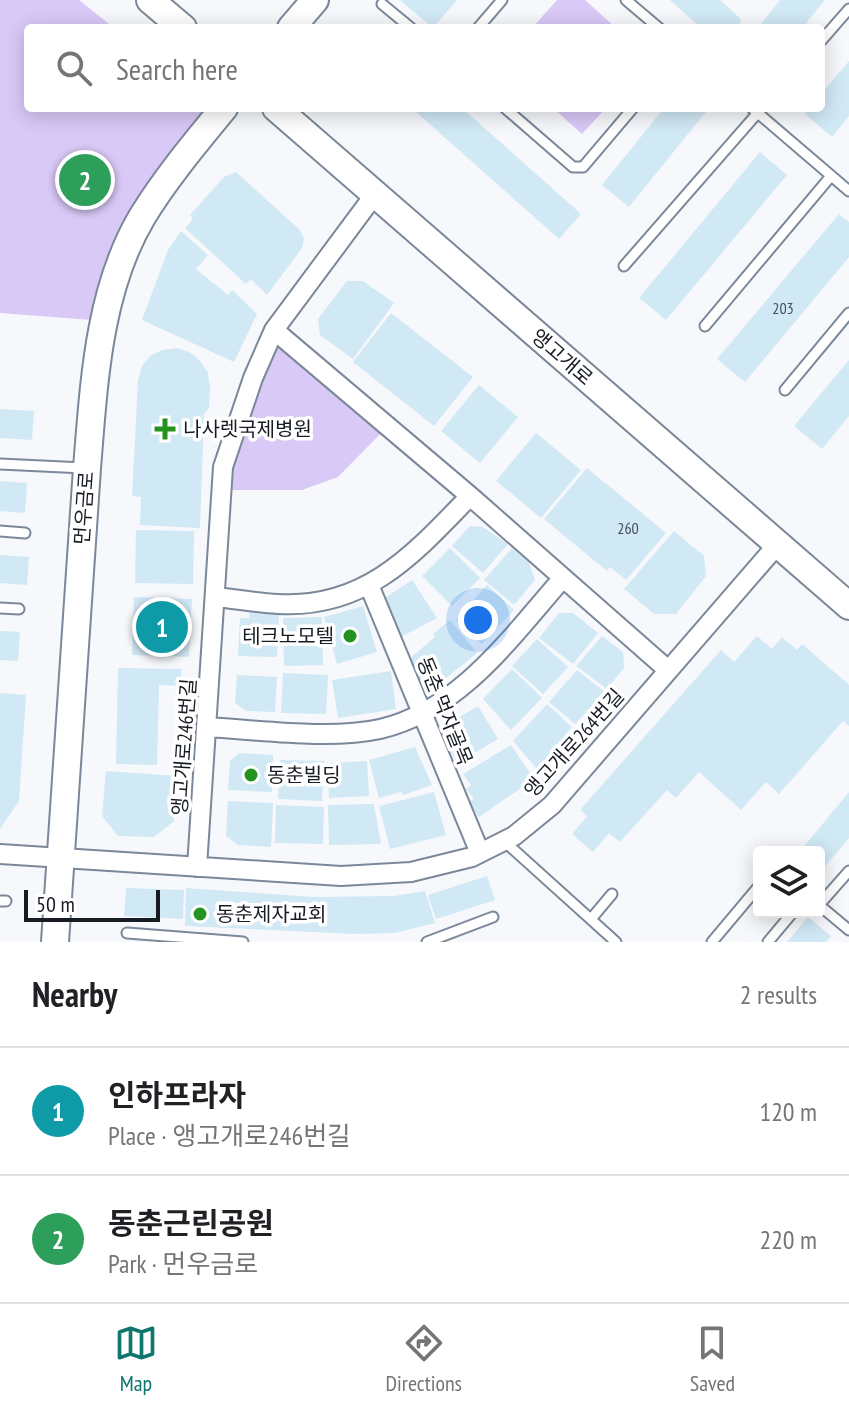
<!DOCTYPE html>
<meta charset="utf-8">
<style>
body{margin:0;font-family:"PT Sans Narrow","Noto Sans KR",sans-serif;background:#f6f6f6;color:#202124}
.controls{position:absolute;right:24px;bottom:24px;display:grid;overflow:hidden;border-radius:8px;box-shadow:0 4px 20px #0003}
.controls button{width:72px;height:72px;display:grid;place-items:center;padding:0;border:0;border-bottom:2px solid #e0e0e0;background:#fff;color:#202124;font:40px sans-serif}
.scale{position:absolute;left:24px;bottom:20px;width:136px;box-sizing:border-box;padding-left:8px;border:4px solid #171c23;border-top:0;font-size:22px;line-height:28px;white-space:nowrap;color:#171c23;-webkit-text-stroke:6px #fff;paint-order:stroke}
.you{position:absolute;left:478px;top:620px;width:28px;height:28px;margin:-20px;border:6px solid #fff;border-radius:50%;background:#1a73e8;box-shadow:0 0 0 12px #1a73e833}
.badge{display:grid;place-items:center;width:52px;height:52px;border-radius:50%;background:#0f766e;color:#fff;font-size:26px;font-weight:700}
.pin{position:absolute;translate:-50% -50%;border:4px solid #fff;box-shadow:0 2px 8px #0006}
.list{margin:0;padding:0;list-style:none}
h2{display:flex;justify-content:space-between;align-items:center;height:104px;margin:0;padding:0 32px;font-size:34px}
h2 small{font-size:26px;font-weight:400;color:#757577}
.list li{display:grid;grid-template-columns:52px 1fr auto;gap:24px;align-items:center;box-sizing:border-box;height:128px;padding:0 32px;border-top:2px solid #e0e0e0}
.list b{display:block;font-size:30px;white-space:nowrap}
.list p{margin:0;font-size:26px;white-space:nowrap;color:#757577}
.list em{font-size:26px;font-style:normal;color:#757577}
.icon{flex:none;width:44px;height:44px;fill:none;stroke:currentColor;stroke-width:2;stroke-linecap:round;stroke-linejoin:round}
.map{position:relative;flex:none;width:849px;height:942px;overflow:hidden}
.search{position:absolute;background:#fff;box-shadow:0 4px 20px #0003;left:24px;right:24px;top:24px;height:88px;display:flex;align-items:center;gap:20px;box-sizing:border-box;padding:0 28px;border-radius:8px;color:#757577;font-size:30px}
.sheet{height:360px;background:#fff}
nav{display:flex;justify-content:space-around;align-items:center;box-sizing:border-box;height:112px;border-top:2px solid #e0e0e0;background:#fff;font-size:22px;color:#757577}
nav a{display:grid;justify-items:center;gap:4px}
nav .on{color:#0f766e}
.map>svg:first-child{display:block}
</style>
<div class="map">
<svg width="849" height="942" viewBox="0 0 849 942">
<rect width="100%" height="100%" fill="#f6f8fc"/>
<path fill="#d9c9f7" d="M0,0H79L114,28H28V108H213L142,218L105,321L0,313Z
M557,0H585L616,28H532Z
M553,108H606L582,134Z
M274,330L388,426L338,477L302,490H221Z"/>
<path fill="#d1e8f5" d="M400,0H457L433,28Z
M670,0H720L742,20L736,28H701Z
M780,0H825L802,28H764L760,25Z
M849,61V116L832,137L805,114L810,108H821V94Z
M419,108H462L581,214L559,239L416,112Z
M664,108H709L629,207L602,185Z
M760,152L787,175L666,320L639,298Z
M236,172L300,230L304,239L302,248L267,295L251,279L246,284L185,228L193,219L190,215L224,177Z
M839,214L849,222V257L745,382L717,359Z
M181,231L208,255L196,269L228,295L232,290L257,314L234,362L142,320L168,250Z
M347,281H363L394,303L353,359L320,335L318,319Z
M391,313L473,377L434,426L353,362Z
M178,348L191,353L201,362L208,373L210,388L209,408L204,414L200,528L140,525L141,497L132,496L138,380L142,366L150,356L162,350Z
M849,360V416L822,449L794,426Z
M479,385L518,417L480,463L441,431Z
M0,409L34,411L32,440L0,438Z
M536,433L581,470L541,518L496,481Z
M587,468L666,533L626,580L610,567L607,571L544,519Z
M0,481L27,483L25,513L0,511Z
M470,526L483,527L508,544L483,573L452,546Z
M136,530L194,531L193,584L135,583Z
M674,531L704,556L706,576L676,614H654L624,589Z
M450,548L480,578L452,606L422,576Z
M512,548L529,563L535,580L514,605L484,580Z
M0,555L29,557L27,585L0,583Z
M412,580L437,618L401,637L385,598Z
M487,585L514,610L482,644L456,620Z
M134,597L192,599L189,657L132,655Z
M363,606L377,652L337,664L324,617Z
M249,612L279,614L277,657L238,656L240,618H249Z
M559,613H573L598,633L573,664L539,638Z
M322,617L323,665L284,666L283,618Z
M450,620L477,653L429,692L417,677L421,674L409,659L435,637L433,634Z
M0,631L20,632L18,661L0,660Z
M602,636L623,652L624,668L607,689L576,666Z
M757,636L772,649L782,637L797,650L802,644L849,685V726L843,721L779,794L766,782L741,810L699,772L676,798L667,790L620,842L609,833L593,852L572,834L587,816L580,810L721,650L734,662Z
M537,639L568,667L543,694L512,666Z
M118,668L181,669V686L159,685L157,765L116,764Z
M512,669L542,698L511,730L483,699Z
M577,670L605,692L575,724L549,702Z
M391,671L396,709L338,718L332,680Z
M283,673L328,675L326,714L281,713Z
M237,675L277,677L275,712L246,711L235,703Z
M0,693L26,695L19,801L0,829Z
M547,704L572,727L538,770L513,741Z
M478,706L498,739L458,763L438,730Z
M511,745L534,779L479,817L468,802L474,799L466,789L471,785L463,774Z
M415,747L432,785L403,795L401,792L379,798L369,760Z
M239,753L273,755L272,792L228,790L230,761Z
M280,760L324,761L322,801L278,799Z
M367,761L369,796L329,798L327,763Z
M106,771L177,776L174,821L154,837L118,836L102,816Z
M434,792L446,835L390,849L379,806Z
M849,792V838L823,869L819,865V852H804L801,850Z
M228,801L273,803L271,847L238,845L226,836Z
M374,804L381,844L329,845L328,805Z
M276,805L324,807L323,844L275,843Z
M487,876L495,900L436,919L428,895Z
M126,888L184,890L183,919L124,916Z
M186,888L313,897L394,896L425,891L435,923L395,933L354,934L185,926Z
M808,917L831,936L826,942H787Z"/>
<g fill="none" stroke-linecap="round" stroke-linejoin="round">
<g stroke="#7b8899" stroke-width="13">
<path id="lane" d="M626,0L659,28
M382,4L411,28
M478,28L502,0
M821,41L849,9
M505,108L573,167H583L633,108
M752,108L849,191
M624,266L762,108
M705,326L831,176
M785,390L849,313
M0,464L84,468
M0,531L25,533
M0,608L19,609
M504,841L616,942
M0,901H6
M819,905L849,871
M819,905L849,930
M591,919L612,894
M127,933L243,942
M427,942L493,917
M712,942L759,886
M768,942L793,912"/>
</g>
<g stroke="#7b8899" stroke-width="22">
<path id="street" d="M274,330L470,496L668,670
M369,585L480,853
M216,597C236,599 257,603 278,604C366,609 414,554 470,496
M207,727C259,730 330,740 380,729C459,711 511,637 562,579
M0,854L341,876L411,872L472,857L514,836L552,805L777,545
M197,867L223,467L253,378L274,330L375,194"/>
</g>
<g stroke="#7b8899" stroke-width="30">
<path id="secondary" d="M150,0L183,28
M291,28L315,0
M276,108L849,606
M55,942L87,468C94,384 98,291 142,217C165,179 196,142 224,108"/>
</g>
<use href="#lane" stroke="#fff" stroke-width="9"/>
<use href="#street" stroke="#fff" stroke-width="18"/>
<use href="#secondary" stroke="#fff" stroke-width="26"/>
</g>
<g fill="#22931e" stroke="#fff" stroke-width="3">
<path d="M161 417h8v8h8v8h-8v8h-8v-8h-8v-8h8z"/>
<circle cx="350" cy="636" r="8"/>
<circle cx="251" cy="775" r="8"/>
<circle cx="200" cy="914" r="8"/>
</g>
<g text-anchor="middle" stroke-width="7" stroke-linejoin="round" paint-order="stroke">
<g font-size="16" fill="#464f58">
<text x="783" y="314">203</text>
<text x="628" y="534">260</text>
</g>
<g font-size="20" fill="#171c23" stroke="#fff">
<text transform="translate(562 357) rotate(41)" y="7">앵고개로</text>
<text transform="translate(84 508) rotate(-86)" y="7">먼우금로</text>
<text transform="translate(445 711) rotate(68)" y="7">동춘 먹자골목</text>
<text transform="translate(574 743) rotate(-48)" y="7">앵고개로264번길</text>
<text transform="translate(184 747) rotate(-86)" y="7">앵고개로246번길</text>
</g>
<g font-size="20" fill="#171c23" stroke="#fff" text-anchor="start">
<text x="183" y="436">나사렛국제병원</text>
<text x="334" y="643" text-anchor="end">테크노모텔</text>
<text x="267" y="782">동춘빌딩</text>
<text x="216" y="921">동춘제자교회</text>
</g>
</g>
</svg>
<div class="controls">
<button><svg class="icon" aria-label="layers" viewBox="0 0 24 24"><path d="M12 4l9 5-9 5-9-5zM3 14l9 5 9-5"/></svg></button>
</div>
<div class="scale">50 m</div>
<div class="you"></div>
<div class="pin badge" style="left:162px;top:627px;background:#0f9aa8">1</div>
<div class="pin badge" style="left:85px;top:180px;background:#2e9e5b">2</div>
<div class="search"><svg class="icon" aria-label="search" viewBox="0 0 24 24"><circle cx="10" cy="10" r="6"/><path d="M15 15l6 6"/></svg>Search here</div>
</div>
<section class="sheet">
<h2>Nearby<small>2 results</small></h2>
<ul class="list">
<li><span class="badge" style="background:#0f9aa8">1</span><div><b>인하프라자</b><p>Place · 앵고개로246번길</p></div><em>120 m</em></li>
<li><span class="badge" style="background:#2e9e5b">2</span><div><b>동춘근린공원</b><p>Park · 먼우금로</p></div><em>220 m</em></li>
</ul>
</section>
<nav>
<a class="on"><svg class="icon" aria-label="map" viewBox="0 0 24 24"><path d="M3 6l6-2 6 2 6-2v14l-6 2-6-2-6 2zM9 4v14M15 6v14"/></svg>Map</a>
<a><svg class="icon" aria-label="directions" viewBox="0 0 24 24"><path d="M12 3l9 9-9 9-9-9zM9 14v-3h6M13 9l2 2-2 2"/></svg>Directions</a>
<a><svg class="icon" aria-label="saved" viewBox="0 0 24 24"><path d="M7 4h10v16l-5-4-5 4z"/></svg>Saved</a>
</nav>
